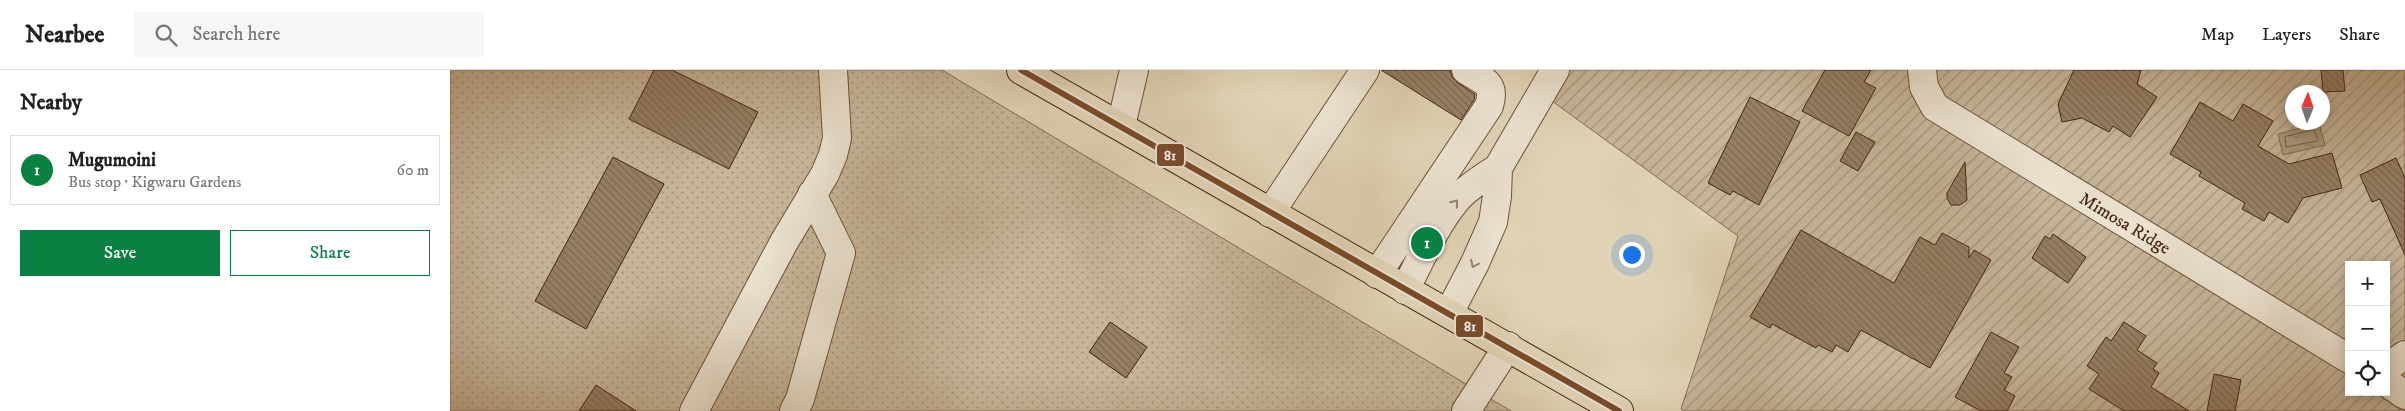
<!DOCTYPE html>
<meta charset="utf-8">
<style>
body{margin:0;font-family:"IM FELL DW Pica",serif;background:#f6f6f6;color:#202124}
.controls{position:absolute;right:15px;bottom:15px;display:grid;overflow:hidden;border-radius:0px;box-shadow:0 2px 12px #0003}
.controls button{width:45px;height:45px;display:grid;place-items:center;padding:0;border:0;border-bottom:1px solid #e0e0e0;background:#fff;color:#202124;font:25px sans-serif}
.compass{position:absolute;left:1835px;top:15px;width:45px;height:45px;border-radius:50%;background:#fff;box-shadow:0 2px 12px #0003;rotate:2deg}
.you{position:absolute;left:1181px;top:184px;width:18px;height:18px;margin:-12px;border:4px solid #fff;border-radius:50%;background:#1a73e8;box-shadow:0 0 0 8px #1a73e833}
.badge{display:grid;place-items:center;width:32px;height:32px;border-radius:50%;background:#0b8043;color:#fff;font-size:16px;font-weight:700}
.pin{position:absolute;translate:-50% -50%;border:2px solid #fff;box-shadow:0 1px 5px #0006}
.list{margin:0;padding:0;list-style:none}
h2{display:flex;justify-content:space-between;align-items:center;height:65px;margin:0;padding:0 20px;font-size:21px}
h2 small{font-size:16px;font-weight:400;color:#757577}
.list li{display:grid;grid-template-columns:32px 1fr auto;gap:15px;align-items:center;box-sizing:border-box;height:70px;margin:0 10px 10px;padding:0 10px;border:1px solid #e0e0e0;border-radius:0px}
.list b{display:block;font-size:19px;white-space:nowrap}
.list p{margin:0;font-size:16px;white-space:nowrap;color:#757577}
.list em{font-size:16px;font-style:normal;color:#757577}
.actions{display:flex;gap:10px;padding:15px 20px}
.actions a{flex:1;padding:11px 0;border:1px solid #0b8043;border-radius:0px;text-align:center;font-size:18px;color:#0b8043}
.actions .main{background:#0b8043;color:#fff}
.icon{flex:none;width:28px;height:28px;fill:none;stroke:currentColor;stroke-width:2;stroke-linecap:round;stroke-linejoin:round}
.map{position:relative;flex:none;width:1955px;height:341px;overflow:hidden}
header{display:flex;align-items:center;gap:30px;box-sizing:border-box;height:70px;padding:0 25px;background:#fff;border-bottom:1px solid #e0e0e0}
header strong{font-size:24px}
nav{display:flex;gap:28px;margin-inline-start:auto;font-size:18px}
.search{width:350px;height:45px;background:#f6f6f6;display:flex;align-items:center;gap:12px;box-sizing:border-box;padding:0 18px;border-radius:0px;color:#757577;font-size:19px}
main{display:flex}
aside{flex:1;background:#fff}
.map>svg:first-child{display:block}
</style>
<header>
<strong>Nearbee</strong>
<div class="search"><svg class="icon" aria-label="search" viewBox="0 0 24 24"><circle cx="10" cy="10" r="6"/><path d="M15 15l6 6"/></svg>Search here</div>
<nav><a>Map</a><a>Layers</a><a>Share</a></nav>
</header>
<main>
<aside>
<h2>Nearby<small></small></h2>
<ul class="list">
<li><span class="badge">1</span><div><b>Mugumoini</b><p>Bus stop · Kigwaru Gardens</p></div><em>60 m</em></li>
</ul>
<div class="actions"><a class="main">Save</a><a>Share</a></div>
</aside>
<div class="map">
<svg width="1955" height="341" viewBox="0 0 1955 341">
<defs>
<pattern id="grass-dots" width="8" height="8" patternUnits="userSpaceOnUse" patternTransform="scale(1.25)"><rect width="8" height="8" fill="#c6b59a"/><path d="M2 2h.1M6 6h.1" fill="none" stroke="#a3937c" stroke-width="1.8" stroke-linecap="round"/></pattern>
<pattern id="garden-furrows" width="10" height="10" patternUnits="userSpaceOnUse" patternTransform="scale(1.25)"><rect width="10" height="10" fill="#c6b59a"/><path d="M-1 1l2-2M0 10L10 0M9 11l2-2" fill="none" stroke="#a3937c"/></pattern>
<pattern id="water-ripples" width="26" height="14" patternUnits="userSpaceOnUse" patternTransform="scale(1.25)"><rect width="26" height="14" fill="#ab987e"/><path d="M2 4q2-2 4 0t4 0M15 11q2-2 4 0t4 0" fill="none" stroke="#8d7c66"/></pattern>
<pattern id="building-back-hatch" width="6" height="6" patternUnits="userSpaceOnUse" patternTransform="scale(1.25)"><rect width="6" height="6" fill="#967f66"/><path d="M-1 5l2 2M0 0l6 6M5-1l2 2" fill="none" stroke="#7c6853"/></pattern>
</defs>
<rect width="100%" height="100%" fill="#e0d3b6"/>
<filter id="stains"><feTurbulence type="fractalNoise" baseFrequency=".004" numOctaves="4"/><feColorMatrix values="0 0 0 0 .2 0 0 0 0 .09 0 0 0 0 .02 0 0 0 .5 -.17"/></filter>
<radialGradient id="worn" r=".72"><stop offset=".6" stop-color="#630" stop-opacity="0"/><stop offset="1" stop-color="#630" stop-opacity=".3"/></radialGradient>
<path fill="url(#grass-dots)" stroke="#866c55" d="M0,0H492L1061,341H0Z"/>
<path fill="url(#garden-furrows)" stroke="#866c55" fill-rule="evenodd" d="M1089,0H1955V341H1234L1231,339L1288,166L1084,18ZM1842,22H1872V52H1842ZM1899,195H1936V322H1899Z"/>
<path fill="url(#water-ripples)" stroke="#826a52" d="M1869,53L1875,75L1833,85L1828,64Z"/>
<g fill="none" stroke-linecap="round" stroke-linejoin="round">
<path stroke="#785e47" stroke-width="1" d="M1864,60L1868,69L1867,71L1836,77L1835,67Z"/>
</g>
<path fill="url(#building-back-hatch)" stroke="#452410" d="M204,0H222L308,42L279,99L179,49Z
M931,0H1000L1002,7L1008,13L1025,24L1024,30L1011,50Z
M1375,0H1421L1414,12L1426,18L1399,66L1352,41Z
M1624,0H1691L1687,14L1707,27L1680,67L1663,56L1659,62L1632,48L1612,52L1608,34Z
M1871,0H1893L1895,21L1873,22Z
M1300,27L1350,52L1309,135L1283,121L1280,125L1258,113Z
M1750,32L1783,51L1793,34L1823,51L1808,76L1839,94L1882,83L1892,118L1853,128L1838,153L1819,142L1814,151L1792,139L1795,133L1749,106L1751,102L1720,84Z
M1406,62L1425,72L1408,101L1390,91Z
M163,87L214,114L136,259L85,231Z
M1946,88L1955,108V185L1930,129L1922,132L1910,105Z
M1515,92L1517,130L1510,135H1501L1497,128V123Z
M1351,160L1444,213L1470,167L1485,175L1492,163L1519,177V188L1524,180L1541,190L1480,298L1411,260L1398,282L1386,275L1382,282L1368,275L1366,278L1322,254L1320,258L1300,247Z
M1603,164L1636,187L1618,213L1582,188L1595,166L1600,169Z
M660,252L697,277L676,308L639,282Z
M1674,252L1696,266L1687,280L1707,293L1703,299L1709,303L1701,317L1739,341H1674L1639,319L1649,304L1637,296L1656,267L1661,271Z
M1541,262L1569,277L1554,303L1562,307L1554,320L1565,326L1557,341H1531L1505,327Z
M1764,304L1791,310L1785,341H1757Z
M146,315L186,341H129Z"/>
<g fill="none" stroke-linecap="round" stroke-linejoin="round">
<g stroke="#6c503a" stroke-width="30">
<path id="minor" d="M1472,0L1474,17L1485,37L1899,289
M671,56L684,0
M820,143L915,0
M927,204L1039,36C1046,13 1034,11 1016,0
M955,220C971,189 985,155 1008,128C1019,116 1034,107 1048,98
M999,243L1025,193L1043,152L1047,126L1048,98L1105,0
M1936,298L1955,285
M1936,312L1955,325
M244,341L334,172L375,104L383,85L387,68L383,0
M344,341L350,329L391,183L362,124
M1016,341L1058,276"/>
</g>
<g stroke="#452410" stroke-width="30">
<path id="major" d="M571,0L1169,341"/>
</g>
<use href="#minor" stroke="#ebe2d0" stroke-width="28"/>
<use href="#major" stroke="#e0d3b6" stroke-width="28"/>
<g stroke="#ebe2d0" stroke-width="10">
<path id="bus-1" d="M571,0L1169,341"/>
</g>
<use href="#bus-1" stroke="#7a4b2a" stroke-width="6"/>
</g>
<defs><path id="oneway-chevron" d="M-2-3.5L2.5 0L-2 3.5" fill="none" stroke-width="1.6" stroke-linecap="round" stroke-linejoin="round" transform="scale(1.25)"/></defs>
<g stroke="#988370">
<use href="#oneway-chevron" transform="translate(1005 133) rotate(-52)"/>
<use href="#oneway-chevron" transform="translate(1024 194) rotate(116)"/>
</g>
<g text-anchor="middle" stroke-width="4.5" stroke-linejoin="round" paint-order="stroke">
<g font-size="18" fill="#452410" stroke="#ebe2d0">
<text transform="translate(1675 153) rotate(31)" y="6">Mimosa Ridge</text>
</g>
</g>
<g stroke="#ebe2d0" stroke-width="2">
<rect x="706" y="73" width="29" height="24" rx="5" fill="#7a4b2a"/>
<rect x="1005" y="244" width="29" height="24" rx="5" fill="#7a4b2a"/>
</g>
<g font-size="14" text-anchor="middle" font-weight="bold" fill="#fff">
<text x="720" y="90">81</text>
<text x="1020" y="261">81</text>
</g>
<rect width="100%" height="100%" filter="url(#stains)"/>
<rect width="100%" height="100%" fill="url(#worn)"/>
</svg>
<div class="controls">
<button>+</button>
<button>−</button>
<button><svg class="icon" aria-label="locate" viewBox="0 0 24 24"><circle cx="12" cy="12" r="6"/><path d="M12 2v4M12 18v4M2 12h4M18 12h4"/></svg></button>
</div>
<svg class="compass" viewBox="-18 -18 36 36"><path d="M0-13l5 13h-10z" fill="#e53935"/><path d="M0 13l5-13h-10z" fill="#757577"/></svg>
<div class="you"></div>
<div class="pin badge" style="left:977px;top:173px">1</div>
</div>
</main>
